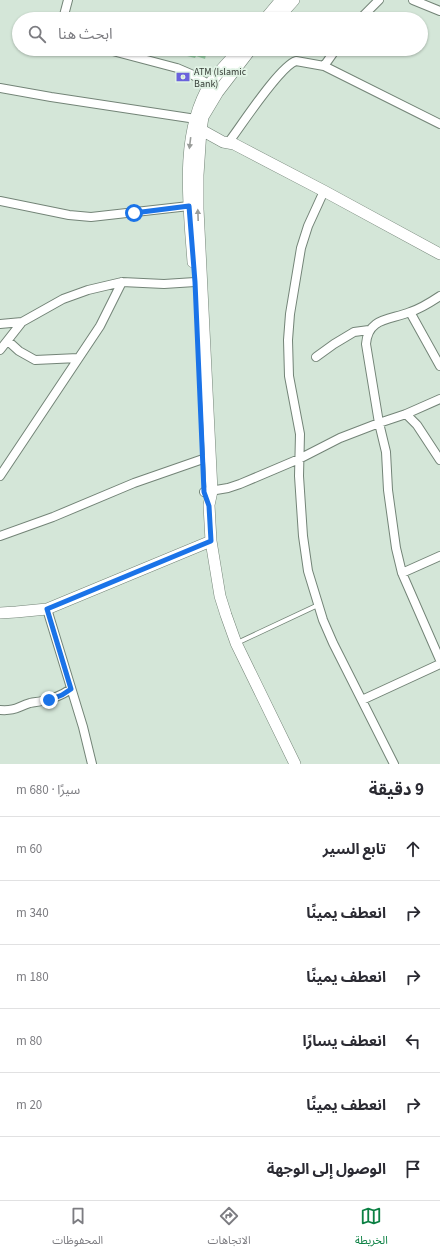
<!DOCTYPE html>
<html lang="ar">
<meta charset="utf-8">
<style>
body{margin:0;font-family:"Source Sans 3","Noto Sans Arabic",sans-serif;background:#f2f2f3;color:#2b2b33;direction:rtl}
.stop{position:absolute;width:12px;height:12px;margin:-9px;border:3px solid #1a73e8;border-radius:50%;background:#fff}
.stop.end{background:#1a73e8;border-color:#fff;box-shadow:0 1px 4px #0008}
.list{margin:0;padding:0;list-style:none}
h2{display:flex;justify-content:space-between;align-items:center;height:52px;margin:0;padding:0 16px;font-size:17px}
h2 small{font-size:13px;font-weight:400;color:#7c7c81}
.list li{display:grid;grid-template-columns:26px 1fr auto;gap:12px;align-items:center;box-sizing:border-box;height:64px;padding:0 16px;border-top:1px solid #e1e1e2}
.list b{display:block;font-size:15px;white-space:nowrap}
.list em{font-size:13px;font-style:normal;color:#7c7c81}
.icon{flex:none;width:22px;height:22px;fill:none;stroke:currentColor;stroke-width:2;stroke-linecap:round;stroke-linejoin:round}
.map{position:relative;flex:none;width:440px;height:764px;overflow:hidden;direction:ltr}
.search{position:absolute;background:#fff;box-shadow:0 1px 3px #0004;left:12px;right:12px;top:12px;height:44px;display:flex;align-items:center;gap:10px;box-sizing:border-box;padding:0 14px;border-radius:22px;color:#7c7c81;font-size:15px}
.sheet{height:436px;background:#fff}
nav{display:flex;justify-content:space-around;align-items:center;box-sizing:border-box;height:56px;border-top:1px solid #e1e1e2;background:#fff;font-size:11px;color:#7c7c81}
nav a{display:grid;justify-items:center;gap:2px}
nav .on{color:#0b8043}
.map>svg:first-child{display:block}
</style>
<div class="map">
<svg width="440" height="764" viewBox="0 0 440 764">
<rect width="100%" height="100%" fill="#d4e6d8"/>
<path fill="#91c89f" d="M167,49H204L207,50L205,59L196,56L195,58L167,51Z"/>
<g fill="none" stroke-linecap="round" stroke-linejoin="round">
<g stroke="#738477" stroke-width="5.5">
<path id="lane" d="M237,643L318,605"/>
</g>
<g stroke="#738477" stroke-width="10">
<path id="street" d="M413,0L440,11
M63,19L68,0
M360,19L379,0
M105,49L177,68L191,74L210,85
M324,66L336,49
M0,88L51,97L196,119
M231,139C243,123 280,66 296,61L324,66L440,124
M324,191L308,226L301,248L290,314L288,340L289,376L300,434L299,476L303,536L308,571L323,620L333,643L394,764
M0,201L69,215L91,217L189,206
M440,296C431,302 420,309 410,312C391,320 368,317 366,344L379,423L386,452L388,490L396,548L402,573L440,660
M410,312L440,366
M0,324L22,322
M8,341L19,351L35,360L78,358
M0,350L22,322L63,299L88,290L122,282L164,284L195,282
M316,357L334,344L354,332L369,330
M406,414L417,425L440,460
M0,476L100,326L122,282
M204,492L228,488L240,484L299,459L340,438L379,423L406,414L440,399
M0,536L53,517L134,483L203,459
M402,573L440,556
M47,609L83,727L92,764
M362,700L440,664
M0,710C16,711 17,707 30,703C34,702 38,702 42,701C53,699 62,695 71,689"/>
</g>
<g stroke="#738477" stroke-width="12">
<path id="secondary" d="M265,19L281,0
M277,19L294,0
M251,49L218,92L203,117L201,130L198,175V209L212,491L209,505L211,541L220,596L226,615L236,643L295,764
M196,127L223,142L234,144L324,191L440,254
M193,262C189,206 179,134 210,84C217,73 231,59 240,49
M0,613L16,612L47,609L211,541"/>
</g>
<use href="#lane" stroke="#fff" stroke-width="4"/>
<use href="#street" stroke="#fff" stroke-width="8"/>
<use href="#secondary" stroke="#fff" stroke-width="11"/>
</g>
<defs><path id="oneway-solid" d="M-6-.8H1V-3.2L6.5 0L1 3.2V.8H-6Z"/></defs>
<g fill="#9a9d9a">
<use href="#oneway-solid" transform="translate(190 143) rotate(97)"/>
<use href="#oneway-solid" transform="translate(198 215) rotate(-92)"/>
</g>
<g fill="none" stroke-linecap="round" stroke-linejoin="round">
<path stroke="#1a73e8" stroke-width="5" d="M49,700L62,695L71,689L47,609L211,541L209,506L204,492L195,282L189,206L134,213"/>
</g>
<defs>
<g id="bank-bare" transform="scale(1.08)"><path d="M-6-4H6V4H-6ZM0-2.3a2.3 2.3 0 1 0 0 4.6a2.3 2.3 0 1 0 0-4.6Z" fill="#6a62dc" stroke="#e1f3e5" stroke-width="2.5" paint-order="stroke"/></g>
</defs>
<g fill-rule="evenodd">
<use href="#bank-bare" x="183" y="77"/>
</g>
<g text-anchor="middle" stroke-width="3.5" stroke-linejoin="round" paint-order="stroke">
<g font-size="10" fill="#343b35" stroke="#e1f3e5" text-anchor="start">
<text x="194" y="75">ATM (Islamic<tspan x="194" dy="12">Bank)</tspan></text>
</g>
</g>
</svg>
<div class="stop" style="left:134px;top:213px"></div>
<div class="stop end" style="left:49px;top:700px"></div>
<div class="search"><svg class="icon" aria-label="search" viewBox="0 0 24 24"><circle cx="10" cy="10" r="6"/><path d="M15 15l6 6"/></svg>ابحث هنا</div>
</div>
<section class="sheet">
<h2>9 دقيقة<small>سيرًا · 680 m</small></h2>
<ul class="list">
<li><svg class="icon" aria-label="ahead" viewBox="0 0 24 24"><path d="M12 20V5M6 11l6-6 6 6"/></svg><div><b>تابع السير</b></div><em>60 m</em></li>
<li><svg class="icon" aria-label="right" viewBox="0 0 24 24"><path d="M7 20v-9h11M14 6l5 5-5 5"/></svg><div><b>انعطف يمينًا</b></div><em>340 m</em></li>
<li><svg class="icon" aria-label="right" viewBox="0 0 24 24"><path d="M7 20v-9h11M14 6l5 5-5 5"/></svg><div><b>انعطف يمينًا</b></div><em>180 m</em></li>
<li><svg class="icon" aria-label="left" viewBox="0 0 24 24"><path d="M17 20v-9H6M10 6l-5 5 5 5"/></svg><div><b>انعطف يسارًا</b></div><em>80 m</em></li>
<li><svg class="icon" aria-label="right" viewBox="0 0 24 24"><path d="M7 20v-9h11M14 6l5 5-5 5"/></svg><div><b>انعطف يمينًا</b></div><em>20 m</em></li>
<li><svg class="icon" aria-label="arrive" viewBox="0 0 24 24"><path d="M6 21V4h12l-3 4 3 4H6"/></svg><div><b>الوصول إلى الوجهة</b></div></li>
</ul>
</section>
<nav>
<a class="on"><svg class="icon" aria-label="map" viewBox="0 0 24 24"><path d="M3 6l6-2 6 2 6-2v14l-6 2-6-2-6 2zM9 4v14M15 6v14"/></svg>الخريطة</a>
<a><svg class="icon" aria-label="directions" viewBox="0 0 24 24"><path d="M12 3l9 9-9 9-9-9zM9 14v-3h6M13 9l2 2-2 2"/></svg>الاتجاهات</a>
<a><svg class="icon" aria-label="saved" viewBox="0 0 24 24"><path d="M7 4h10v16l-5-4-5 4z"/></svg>المحفوظات</a>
</nav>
